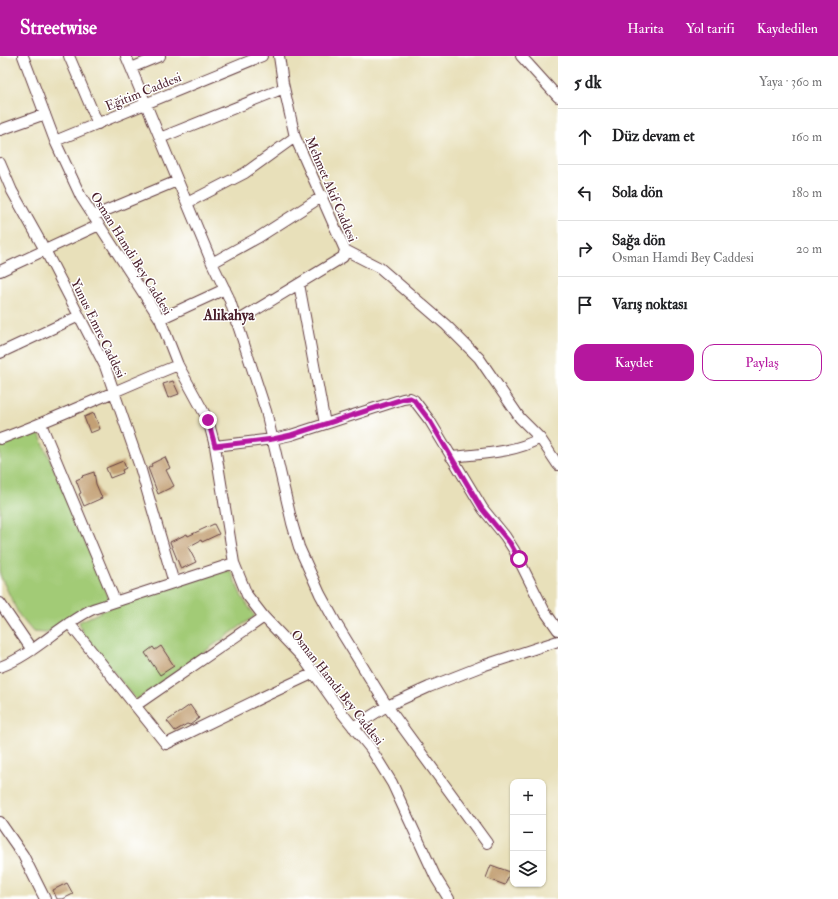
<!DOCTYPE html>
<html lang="tr">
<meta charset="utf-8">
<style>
body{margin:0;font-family:"IM FELL Double Pica",serif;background:#f2f2f2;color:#202124}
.controls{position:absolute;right:12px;bottom:12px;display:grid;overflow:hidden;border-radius:8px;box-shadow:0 1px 3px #0004}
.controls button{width:36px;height:36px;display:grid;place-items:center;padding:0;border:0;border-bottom:1px solid #e0e0e0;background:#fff;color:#202124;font:20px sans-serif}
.stop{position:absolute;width:12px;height:12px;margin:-9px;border:3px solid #b5179e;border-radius:50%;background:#fff}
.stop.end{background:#b5179e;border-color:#fff;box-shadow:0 1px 4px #0008}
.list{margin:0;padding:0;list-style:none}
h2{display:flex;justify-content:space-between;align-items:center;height:52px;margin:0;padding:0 16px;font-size:17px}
h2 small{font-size:13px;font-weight:400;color:#757577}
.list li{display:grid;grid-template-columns:26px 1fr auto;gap:12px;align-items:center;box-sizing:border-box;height:56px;padding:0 16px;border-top:1px solid #e0e0e0}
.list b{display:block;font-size:15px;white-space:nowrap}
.list p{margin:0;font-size:13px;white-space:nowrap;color:#757577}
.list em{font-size:13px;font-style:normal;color:#757577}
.actions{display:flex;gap:8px;padding:12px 16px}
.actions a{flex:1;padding:9px 0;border:1px solid #b5179e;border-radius:12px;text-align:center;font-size:14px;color:#b5179e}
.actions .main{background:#b5179e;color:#fff}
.icon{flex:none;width:22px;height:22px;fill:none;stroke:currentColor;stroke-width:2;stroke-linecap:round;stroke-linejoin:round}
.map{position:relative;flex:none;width:558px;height:843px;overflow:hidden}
header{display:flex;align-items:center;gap:24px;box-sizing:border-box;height:56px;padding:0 20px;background:#b5179e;color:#fff}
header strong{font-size:19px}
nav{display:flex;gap:22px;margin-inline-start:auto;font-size:14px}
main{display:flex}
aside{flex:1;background:#fff}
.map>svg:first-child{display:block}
</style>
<header>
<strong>Streetwise</strong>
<nav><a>Harita</a><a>Yol tarifi</a><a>Kaydedilen</a></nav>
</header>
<main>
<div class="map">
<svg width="558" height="843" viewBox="0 0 558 843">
<rect width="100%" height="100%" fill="#fff"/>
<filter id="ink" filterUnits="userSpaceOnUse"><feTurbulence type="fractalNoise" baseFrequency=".025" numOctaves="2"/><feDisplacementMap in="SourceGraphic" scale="8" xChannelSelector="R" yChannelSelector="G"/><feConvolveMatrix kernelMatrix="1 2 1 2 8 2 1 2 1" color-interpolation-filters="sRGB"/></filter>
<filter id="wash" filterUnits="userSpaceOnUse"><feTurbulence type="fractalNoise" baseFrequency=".012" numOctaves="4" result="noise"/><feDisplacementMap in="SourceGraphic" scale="16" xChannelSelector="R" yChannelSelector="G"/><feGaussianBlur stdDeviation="0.9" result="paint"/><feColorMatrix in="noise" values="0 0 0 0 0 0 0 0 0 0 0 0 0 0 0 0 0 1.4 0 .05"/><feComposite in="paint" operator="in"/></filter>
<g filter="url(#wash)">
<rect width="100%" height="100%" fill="#e8e0ba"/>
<path fill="#a2cb76" stroke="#767550" d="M38,375L107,538L109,544L90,549L82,553L46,577L33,576L19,559L0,519V389Z
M226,514L231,516L242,541L255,560L136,644L83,577L79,566L107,553Z"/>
<g id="blocks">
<path fill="#c3a074" d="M173,325L179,338L168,342L163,328Z
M94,357L100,373L90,377L84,361Z
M165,401L170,412L166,414L174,430L158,438L148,412L152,410L151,408Z
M123,405L126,412L122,414L123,417L110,422L106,412Z
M94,416L96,428L102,442L84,450L79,438L81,437L76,424L83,421L82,420Z
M214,468L219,478L202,486L201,484L188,491L196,506L181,513L170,486L187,478L188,480Z
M161,590L174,610L160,619L145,597L153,591L155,594Z
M190,649L199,662L190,669L187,668L175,675L167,665Z
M491,809L510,816L505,829L486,822Z
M67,827L73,838L63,843H57L53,834Z"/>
</g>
</g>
<g filter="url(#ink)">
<use href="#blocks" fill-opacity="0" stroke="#623c40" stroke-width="1"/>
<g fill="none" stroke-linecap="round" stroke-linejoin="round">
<g stroke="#623c40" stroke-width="12">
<path id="minor" d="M23,0L55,85L81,141L160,263L178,309L208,364L215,390L234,507L247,539L264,561L304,603L342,657L371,693L392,727L436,822L449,843
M69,0L98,68
M126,0L187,147
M521,0L558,41
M131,12L160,0
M0,74L45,58
M295,81L245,117L187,147L212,207L229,242L266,355L292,467L299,491L320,538L337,569L387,650L487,787
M160,82L284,32
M55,85L262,0
M0,107L12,135L45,194L105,310L140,411L174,527
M93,160L177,125
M345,194L380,212L446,269L479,302L520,362L540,382L558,409
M212,207L259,181L323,140
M0,215L99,169
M299,228L325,368
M160,263L225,233
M236,266L343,201L345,194L295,81L283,27L279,0
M0,297L79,260
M41,368L115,545
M0,383C60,361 118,333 178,309
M215,390L273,383L291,379L403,343L410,342L414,344L430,365L483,453L505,480L514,494L544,554L558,574
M451,401C478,398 516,397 540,382
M0,547L32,594
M69,567L166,688L267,639L314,617
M0,611C35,598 59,569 93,553L234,507
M135,650L264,561
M353,671L387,650L429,631L485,609L558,585
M0,766L23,799L45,843"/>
</g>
<use href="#minor" stroke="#fff" stroke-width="10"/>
</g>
</g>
<g fill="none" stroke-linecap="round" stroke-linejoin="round" filter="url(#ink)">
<path stroke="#b5179e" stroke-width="5" d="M208,364L215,390L273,383L291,379L403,343L410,342L414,344L430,365L482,453L510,487L519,503"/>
</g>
<g text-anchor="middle" stroke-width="3" stroke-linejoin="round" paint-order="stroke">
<g font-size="13" fill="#4a1f2b" stroke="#fff">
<text transform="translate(143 35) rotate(-22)" y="5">Eğitim Caddesi</text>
<text transform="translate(332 133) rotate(67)" y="5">Mehmet Akif Caddesi</text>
<text transform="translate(132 197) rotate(58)" y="5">Osman Hamdi Bey Caddesi</text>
<text transform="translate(99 272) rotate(64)" y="5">Yunus Emre Caddesi</text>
<text transform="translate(338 631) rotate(52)" y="5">Osman Hamdi Bey Caddesi</text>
</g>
<g font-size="15" font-weight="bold" fill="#4a1f2b" stroke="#fff">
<text x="229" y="264">Alikahya</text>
</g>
</g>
</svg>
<div class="controls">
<button>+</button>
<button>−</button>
<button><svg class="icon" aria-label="layers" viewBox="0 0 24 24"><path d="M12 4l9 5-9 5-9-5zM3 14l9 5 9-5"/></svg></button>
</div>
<div class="stop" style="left:519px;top:503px"></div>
<div class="stop end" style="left:208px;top:364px"></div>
</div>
<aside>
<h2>5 dk<small>Yaya · 360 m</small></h2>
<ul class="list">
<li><svg class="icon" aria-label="ahead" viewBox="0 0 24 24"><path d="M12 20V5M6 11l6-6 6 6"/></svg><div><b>Düz devam et</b></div><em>160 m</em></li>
<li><svg class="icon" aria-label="left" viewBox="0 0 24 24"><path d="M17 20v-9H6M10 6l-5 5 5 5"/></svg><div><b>Sola dön</b></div><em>180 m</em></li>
<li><svg class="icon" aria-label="right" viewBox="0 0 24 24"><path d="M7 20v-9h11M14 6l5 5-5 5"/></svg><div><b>Sağa dön</b><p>Osman Hamdi Bey Caddesi</p></div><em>20 m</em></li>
<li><svg class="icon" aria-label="arrive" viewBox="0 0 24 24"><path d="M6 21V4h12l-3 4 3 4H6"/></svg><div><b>Varış noktası</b></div></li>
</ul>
<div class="actions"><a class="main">Kaydet</a><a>Paylaş</a></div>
</aside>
</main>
